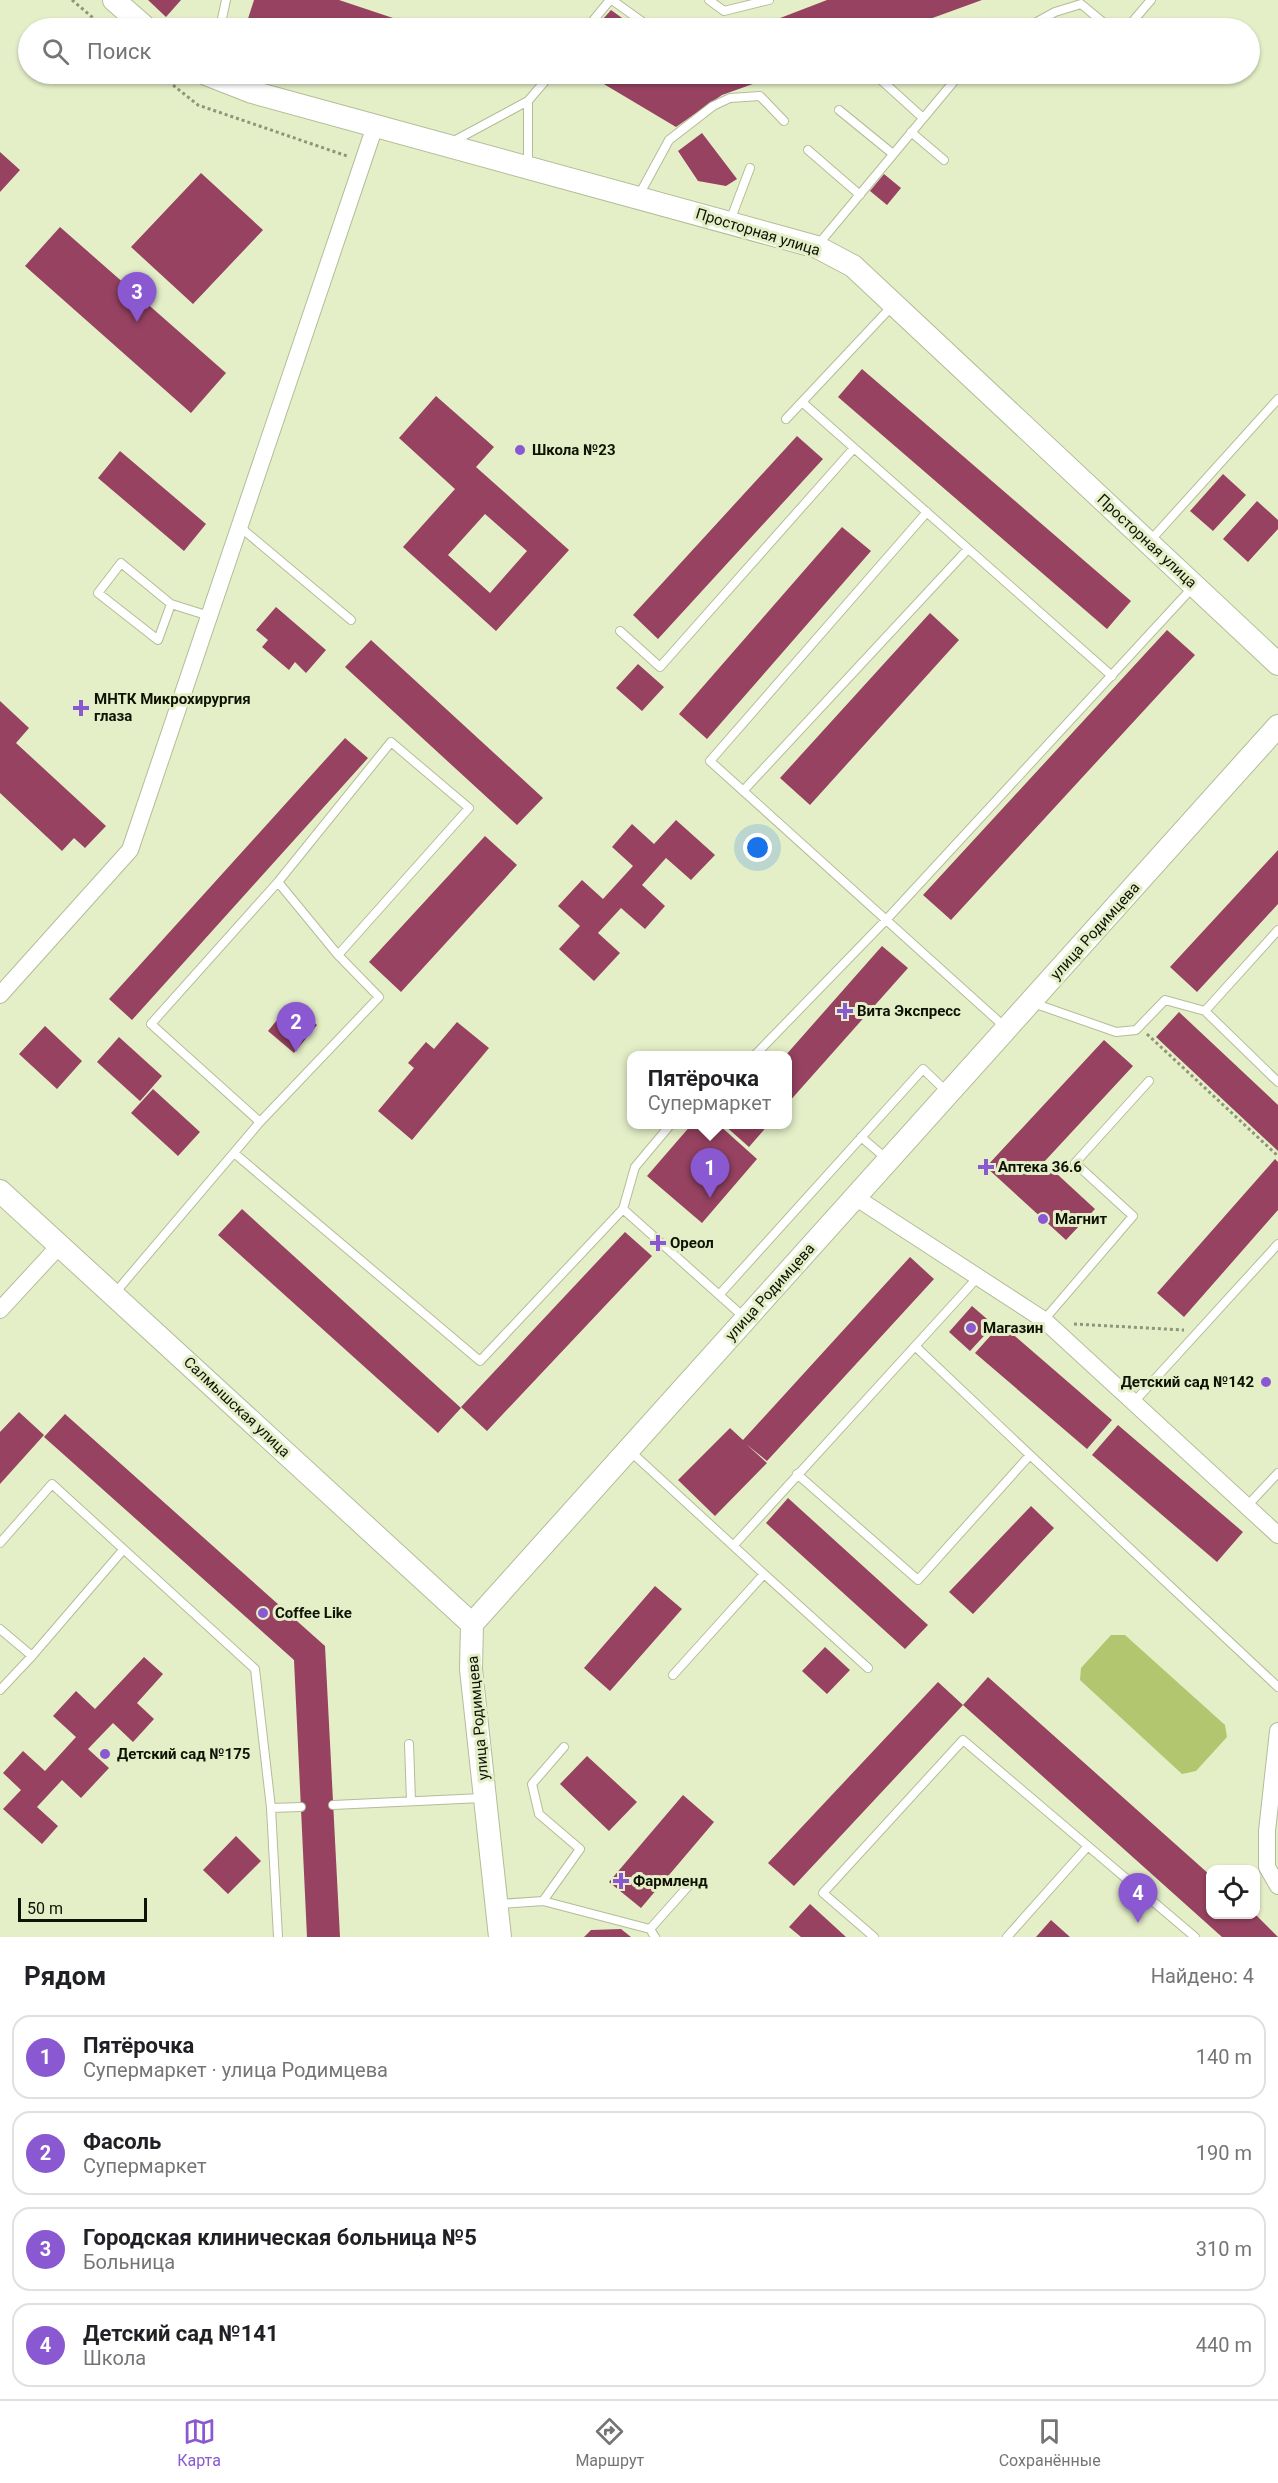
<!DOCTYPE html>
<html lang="ru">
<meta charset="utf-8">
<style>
body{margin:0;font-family:Roboto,sans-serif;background:#f6f6f6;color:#202124}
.controls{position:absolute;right:18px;bottom:18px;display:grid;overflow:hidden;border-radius:12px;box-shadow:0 2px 4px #0004}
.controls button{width:54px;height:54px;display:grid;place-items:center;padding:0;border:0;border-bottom:2px solid #e0e0e0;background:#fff;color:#202124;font:30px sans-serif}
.scale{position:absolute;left:18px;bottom:15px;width:129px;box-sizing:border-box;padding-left:6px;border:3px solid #0f1205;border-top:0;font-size:16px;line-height:21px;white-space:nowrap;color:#0f1205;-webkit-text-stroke:4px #e4efc8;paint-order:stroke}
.you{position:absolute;left:758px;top:848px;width:21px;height:21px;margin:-15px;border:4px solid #fff;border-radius:50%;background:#1a73e8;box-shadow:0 0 0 9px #1a73e833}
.badge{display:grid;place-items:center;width:39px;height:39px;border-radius:50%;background:#8a58d1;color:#fff;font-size:20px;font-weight:700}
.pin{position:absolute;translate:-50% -50px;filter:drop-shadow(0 2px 3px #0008)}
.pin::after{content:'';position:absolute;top:32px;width:21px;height:18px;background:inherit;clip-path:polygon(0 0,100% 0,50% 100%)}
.popup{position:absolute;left:627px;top:1051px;width:165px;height:78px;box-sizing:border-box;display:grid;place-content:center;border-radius:12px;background:#fff;filter:drop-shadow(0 2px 4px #0005);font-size:20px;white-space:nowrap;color:#757577}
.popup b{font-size:22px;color:#202124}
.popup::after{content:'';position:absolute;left:50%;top:100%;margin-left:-12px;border:12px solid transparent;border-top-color:#fff}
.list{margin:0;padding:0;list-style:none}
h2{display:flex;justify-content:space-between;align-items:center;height:78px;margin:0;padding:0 24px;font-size:26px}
h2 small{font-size:20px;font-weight:400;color:#757577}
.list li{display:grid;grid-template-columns:39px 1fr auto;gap:18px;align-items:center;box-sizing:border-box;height:84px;margin:0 12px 12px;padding:0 12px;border:2px solid #e0e0e0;border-radius:18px}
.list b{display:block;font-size:22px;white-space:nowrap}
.list p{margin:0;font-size:20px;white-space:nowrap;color:#757577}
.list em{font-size:20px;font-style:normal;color:#757577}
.icon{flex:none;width:33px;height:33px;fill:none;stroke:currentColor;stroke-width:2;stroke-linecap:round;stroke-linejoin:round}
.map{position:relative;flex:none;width:1278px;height:1937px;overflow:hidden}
.search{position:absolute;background:#fff;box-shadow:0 2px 4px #0004;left:18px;right:18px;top:18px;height:66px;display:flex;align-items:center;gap:15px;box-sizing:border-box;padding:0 21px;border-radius:33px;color:#757577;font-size:22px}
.sheet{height:462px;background:#fff}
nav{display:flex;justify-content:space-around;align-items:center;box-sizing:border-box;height:84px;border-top:2px solid #e0e0e0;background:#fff;font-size:16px;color:#757577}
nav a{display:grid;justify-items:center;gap:3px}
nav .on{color:#8a58d1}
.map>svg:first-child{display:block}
</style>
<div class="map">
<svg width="1278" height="1937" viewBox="0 0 1278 1937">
<rect width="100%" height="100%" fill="#e4efc8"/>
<path fill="#b2c66f" d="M1111,1635H1125L1225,1725L1227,1737L1196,1771L1182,1774L1080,1680L1081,1668Z"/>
<path fill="#964260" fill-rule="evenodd" d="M148,0H181L166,17Z
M254,0H339L411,24L409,28H245Z
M827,0H982L905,28H754Z
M611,10L636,28H595Z
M369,74H394L392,81Z
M587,74L700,75L781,74L722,95L676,127Z
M702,133L737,179L726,186L698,181L678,151Z
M0,152L20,170L0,192Z
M201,173L263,230L193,304L131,247Z
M884,174L901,188L887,205L870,191Z
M60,227L226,373L191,413L25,266Z
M862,369L1131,601L1107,629L838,397Z
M436,396L494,447L476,467L569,550L496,631L403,547L455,489L399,438ZM485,514L527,551L490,593L448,555Z
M797,436L823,459L658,639L633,615Z
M120,451L206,524L184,551L98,478Z
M1223,474L1246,495L1213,531L1190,511Z
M1257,501L1278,520V529L1248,562L1223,539Z
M842,527L871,551L707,739L679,714Z
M276,607L326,650L306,673L295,662L289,670L262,647L268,640L256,630Z
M930,613L959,640L810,805L780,778Z
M1167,630L1195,655L951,920L923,895Z
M371,640L543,798L517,825L345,667Z
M638,664L664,687L642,711L616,688Z
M0,701L29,728L16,743L106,826L85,848L74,838L62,851L0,793Z
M345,738L368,758L132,1020L109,999Z
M676,820L715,855L691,880L666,858L642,885L665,906L645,929L621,908L598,933L620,953L594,981L559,949L580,926L558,906L582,880L603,899L633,866L612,847L632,824L654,844Z
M485,836L517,865L401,992L369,962Z
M1278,850V904L1197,992L1170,967Z
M882,946L908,968L788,1103V1056H785Z
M291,1003L317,1025L294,1053L268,1031Z
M1179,1012L1278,1105V1151L1156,1037Z
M457,1022L489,1048L412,1140L378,1111L414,1068L408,1063L426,1042L434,1049Z
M45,1026L82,1061L57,1089L19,1054Z
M119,1037L162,1076L140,1101L97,1062Z
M1104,1040L1133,1066L1044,1162L1095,1209L1066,1240L986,1167Z
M153,1089L200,1132L178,1156L131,1113Z
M692,1124H718L757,1159L702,1223L647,1176Z
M723,1124H769L749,1147Z
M1275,1159L1278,1162V1210L1184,1317L1157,1293Z
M242,1209L461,1408L438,1433L218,1235Z
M625,1232L652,1256L487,1431L461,1407Z
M910,1257L934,1279L767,1461L746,1444L767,1463L715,1516L678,1480L730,1428L743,1440Z
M972,1306L994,1325L970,1351L949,1332Z
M1001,1324L1112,1420L1087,1449L975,1353Z
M19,1412L44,1435L0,1484V1432Z
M65,1414L325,1646L340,1937H307L294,1660L44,1437Z
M1118,1425L1243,1532L1217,1562L1092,1455Z
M788,1498L928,1625L905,1649L766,1523Z
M1031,1506L1054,1528L973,1614L949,1592Z
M655,1586L682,1609L610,1691L584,1668Z
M825,1647L850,1670L827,1694L802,1671Z
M144,1657L163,1674L137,1703L154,1719L133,1742L113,1723L88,1749L109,1768L81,1798L62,1780L37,1807L58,1826L42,1844L3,1809L21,1790L3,1773L23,1751L45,1771L76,1737L53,1716L76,1691L95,1709Z
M988,1677L1210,1875V1914H1255L1278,1937H1222L963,1705Z
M938,1682L963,1705L794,1886L768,1863Z
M587,1756L637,1802L609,1831L560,1784Z
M683,1795L714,1822L641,1908L609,1882Z
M236,1836L261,1861L228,1894L203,1870Z
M810,1904L846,1937H801L789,1927Z
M1051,1920L1070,1937H1036Z
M621,1929L631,1937H584L591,1930Z"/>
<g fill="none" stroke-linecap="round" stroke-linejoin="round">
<g stroke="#b3bd98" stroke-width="10">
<path id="lane" d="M612,0L651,28
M709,0L724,11L769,0
M220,28L226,0
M587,28L610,0
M1026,28L1055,12L1081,4L1110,28
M1127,28L1151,0
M880,79L923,118
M528,101V166
M839,110L893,154
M911,132L944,160
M452,142L528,101L551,74
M808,150L860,195
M638,197L669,140L713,106L730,98L760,96L784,121
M730,221L750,168
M817,246L960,74
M802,402L1112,676
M786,419L894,304
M927,512L710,761L1006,1028
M240,527L351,620
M1149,542L1278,399
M121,563L171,604L158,640L98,593Z
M171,604L209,616
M620,631L660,667L854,448
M743,791L968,549
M1278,930L1205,1011L1278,1082
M1033,1003L1116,1032L1136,1030L1165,1000L1205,1011
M754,1056L886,920L1193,587
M260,1122L379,997L338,955L278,882
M861,1137L888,1160
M234,1153L480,1361L623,1209L635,1167L671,1124
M623,1209L746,1319
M115,1293L260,1122L151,1024L278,882L391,742L469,808L338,955
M719,1295L923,1069L948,1093
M1044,1320L1133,1216L1075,1163L1149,1081
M1134,1402L1278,1244
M630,1451L764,1574L673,1675
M1030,1455L1278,1687
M797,1474L918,1580L1030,1455L916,1347
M1247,1506L1278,1473
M0,1543L52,1484L255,1669L271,1808L301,1807
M734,1545L978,1277
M764,1574L868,1668
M0,1629L32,1656L0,1690
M32,1656L123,1550
M409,1744L411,1801
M333,1805L482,1798
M271,1808L278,1937
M543,1901L580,1849L539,1814L532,1784L564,1747
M499,1904L543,1901L650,1929L655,1937
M650,1929L691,1883
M874,1937L823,1893L963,1740L1195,1937
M1007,1937L1088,1846"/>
</g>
<g stroke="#b3bd98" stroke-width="18">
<path id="street" d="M0,995L130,850L375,126
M855,1197L1044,1320L1278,1535
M0,1310L60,1245
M1278,1731L1267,1831V1867L1278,1886"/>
</g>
<g stroke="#b3bd98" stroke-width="24">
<path id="secondary" d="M114,0L146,28
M206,74L252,92L817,247L853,266L1278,664
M0,1191L472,1624
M500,1937L471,1669L472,1624L1278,726"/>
</g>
<path stroke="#8e9579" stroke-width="3" stroke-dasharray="3 3" stroke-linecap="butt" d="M72,0L105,28
M159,74L198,105L347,156
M1147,1034L1278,1156
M1074,1324L1184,1330"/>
<use href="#lane" stroke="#fff" stroke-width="8"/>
<use href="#street" stroke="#fff" stroke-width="16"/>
<use href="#secondary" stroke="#fff" stroke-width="22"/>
</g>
<g fill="#8a58d1" stroke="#e4efc8" stroke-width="2">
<circle cx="520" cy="450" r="6"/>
<path d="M78 699h6v6h6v6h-6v6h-6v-6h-6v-6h6z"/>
<path d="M842 1002h6v6h6v6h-6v6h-6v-6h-6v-6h6z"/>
<path d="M983 1158h6v6h6v6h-6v6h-6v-6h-6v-6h6z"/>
<circle cx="1043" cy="1219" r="6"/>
<path d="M655 1234h6v6h6v6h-6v6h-6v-6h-6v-6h6z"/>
<circle cx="971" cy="1328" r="6"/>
<circle cx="1266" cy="1382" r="6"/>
<circle cx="263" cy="1613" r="6"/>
<circle cx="105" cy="1754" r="6"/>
<path d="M618 1872h6v6h6v6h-6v6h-6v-6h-6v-6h6z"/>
</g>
<g text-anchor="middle" stroke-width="6" stroke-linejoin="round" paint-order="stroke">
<g font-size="15" fill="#0f1205" stroke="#e4efc8">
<text transform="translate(758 232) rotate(17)" y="5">Просторная улица</text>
<text transform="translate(1147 541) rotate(43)" y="5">Просторная улица</text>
<text transform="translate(1095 931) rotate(-48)" y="5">улица Родимцева</text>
<text transform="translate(770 1292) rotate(-48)" y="5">улица Родимцева</text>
<text transform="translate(237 1407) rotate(43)" y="5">Салмышская улица</text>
<text transform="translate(478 1718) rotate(-95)" y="5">улица Родимцева</text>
</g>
<g font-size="15" font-weight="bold" fill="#0f1205" stroke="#e4efc8" text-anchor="start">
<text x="532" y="455">Школа №23</text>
<text x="94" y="704">МНТК Микрохирургия<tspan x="94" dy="17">глаза</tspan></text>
<text x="857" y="1016">Вита Экспресс</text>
<text x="998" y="1172">Аптека 36.6</text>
<text x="1055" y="1224">Магнит</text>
<text x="670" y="1248">Ореол</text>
<text x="983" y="1333">Магазин</text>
<text x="1254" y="1387" text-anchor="end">Детский сад №142</text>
<text x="275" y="1618">Coffee Like</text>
<text x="117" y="1759">Детский сад №175</text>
<text x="633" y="1886">Фармленд</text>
</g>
</g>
</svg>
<div class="controls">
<button><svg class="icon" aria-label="locate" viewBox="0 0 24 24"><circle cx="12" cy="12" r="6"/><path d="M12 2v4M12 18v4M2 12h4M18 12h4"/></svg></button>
</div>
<div class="scale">50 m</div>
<div class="you"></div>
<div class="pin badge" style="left:710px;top:1198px">1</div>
<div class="popup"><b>Пятёрочка</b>Супермаркет</div>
<div class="pin badge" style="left:296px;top:1052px">2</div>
<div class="pin badge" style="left:137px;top:322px">3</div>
<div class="pin badge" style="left:1138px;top:1923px">4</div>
<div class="search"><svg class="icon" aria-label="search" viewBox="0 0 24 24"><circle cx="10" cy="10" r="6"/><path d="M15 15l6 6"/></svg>Поиск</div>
</div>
<section class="sheet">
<h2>Рядом<small>Найдено: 4</small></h2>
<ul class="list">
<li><span class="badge">1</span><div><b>Пятёрочка</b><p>Супермаркет · улица Родимцева</p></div><em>140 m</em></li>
<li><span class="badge">2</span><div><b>Фасоль</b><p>Супермаркет</p></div><em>190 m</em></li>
<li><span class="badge">3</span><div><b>Городская клиническая больница №5</b><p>Больница</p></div><em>310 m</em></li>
<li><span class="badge">4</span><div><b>Детский сад №141</b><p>Школа</p></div><em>440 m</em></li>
</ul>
</section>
<nav>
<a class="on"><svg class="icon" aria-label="map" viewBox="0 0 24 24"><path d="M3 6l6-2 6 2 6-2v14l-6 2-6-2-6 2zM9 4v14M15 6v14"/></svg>Карта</a>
<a><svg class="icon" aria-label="directions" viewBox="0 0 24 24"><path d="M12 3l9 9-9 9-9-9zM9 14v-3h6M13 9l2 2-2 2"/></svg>Маршрут</a>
<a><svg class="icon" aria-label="saved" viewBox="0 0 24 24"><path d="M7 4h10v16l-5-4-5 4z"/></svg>Сохранённые</a>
</nav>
